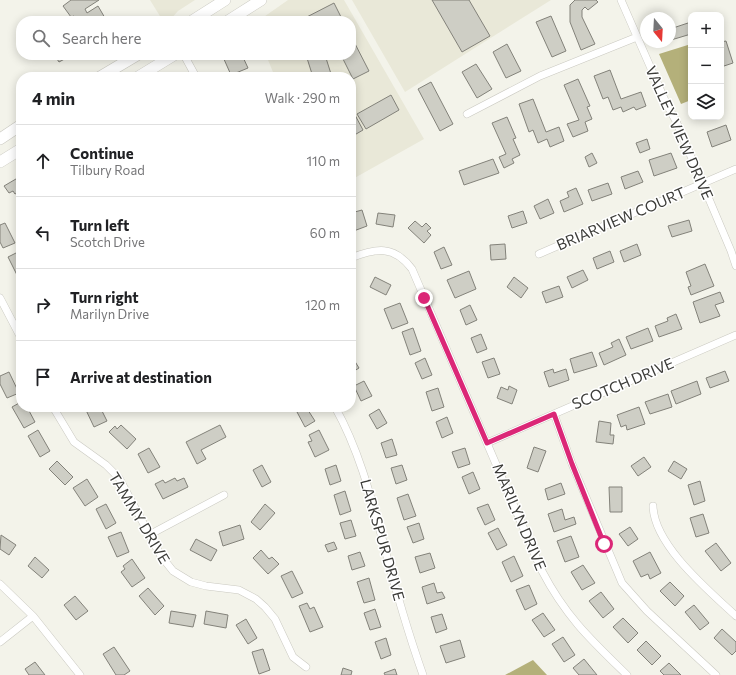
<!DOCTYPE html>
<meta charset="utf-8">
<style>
body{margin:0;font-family:Commissioner,sans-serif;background:#f6f6f6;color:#202124}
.controls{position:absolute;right:12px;top:12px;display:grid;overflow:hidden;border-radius:8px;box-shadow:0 2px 10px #0003}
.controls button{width:36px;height:36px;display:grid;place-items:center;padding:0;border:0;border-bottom:1px solid #e0e0e0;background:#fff;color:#202124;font:20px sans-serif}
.compass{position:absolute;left:640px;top:12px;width:36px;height:36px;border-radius:50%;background:#fff;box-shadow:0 2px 10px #0003;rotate:162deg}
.stop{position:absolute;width:12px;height:12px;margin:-9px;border:3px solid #db2777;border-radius:50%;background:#fff}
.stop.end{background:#db2777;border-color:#fff;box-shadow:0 1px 4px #0008}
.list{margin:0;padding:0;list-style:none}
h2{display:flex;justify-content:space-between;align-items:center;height:52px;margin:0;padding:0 16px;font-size:17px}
h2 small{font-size:13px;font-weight:400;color:#757577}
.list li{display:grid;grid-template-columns:26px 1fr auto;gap:12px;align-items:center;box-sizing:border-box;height:72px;padding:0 16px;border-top:1px solid #e0e0e0}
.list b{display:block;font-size:15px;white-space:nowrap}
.list p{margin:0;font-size:13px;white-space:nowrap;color:#757577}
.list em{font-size:13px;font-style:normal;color:#757577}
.icon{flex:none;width:22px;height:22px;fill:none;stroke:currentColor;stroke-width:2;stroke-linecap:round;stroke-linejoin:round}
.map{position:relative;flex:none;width:736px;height:675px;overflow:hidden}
.search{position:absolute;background:#fff;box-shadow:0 2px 10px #0003;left:16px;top:16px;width:340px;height:44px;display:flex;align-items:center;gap:10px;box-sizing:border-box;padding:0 14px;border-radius:16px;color:#757577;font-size:15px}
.panel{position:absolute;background:#fff;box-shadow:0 2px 10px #0003;left:16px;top:72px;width:340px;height:340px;border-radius:16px}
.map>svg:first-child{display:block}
</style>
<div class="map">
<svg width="736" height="675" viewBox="0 0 736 675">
<rect width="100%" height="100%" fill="#f3f3ea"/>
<path fill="#e9e8d8" d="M150,0H195L178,11L169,21H163Z
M288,0H344L424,139L351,180V77H275L266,55H351V21H258Z
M352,0H551L405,92Z"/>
<path fill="#b4b07a" d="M691,44V100L681,104L659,54Z
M533,660L547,675H505Z"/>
<path fill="#cecec5" stroke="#83827a" d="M71,0H99L85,9L87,13L98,6L105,18L99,21H74L76,20L74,16L71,17L63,6Z
M432,0H469L490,36L462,52Z
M575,0H596L598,2L588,10L585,7L582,10V17L595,44L581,50L570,22V5Z
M334,3L342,19L338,21H299Z
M551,16L566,51L552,57L536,22Z
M691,22V34L671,40L670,29Z
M351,36L369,71L353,79L341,55H351Z
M726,41L733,63L721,67V42Z
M507,44L521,71L506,78L493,52Z
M72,55L59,62L55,56L56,55Z
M227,55H242L248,68L231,75L223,57Z
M306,55H325L332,77H313Z
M476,64L492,89L477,98L462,72Z
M610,70L621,99L641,92L646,106L636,110L634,107L623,112L621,107L613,110L608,97L603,99L594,76Z
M578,79L590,106L587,107L592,119L585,122L588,131L573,137L567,124L579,120L564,85Z
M431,82L453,124L440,131L418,89Z
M391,95L399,110L366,129L357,114Z
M533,99L546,132L559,127L564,141L550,147L547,139L538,143L533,130L529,132L519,104Z
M355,115L363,130L351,137V117Z
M507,117L516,138L513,139L520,155L512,159L514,163L504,168L499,157L506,154L492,123Z
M726,125L731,140L712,147L707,132Z
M647,139L650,149L640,153L636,143Z
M592,153L597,163L589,167L585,157Z
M671,153L677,168L654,176L649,160Z
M493,159L499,173L464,185L459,171Z
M638,171L643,182L625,189L621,177Z
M21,176V191L15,194L13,191L9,193L4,186Z
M608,183L612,194L592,201L588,190Z
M576,188L583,204L564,212L560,201L569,197L567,192Z
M548,199L554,213L540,219L534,206Z
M362,210L367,226L351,232V213Z
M523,211L527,223L512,228L508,216Z
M378,213L395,215L393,227L376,224Z
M689,220L692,231L672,237L668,226Z
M415,221L422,227L426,223L431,228L427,231L431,235L424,243L408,228Z
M5,223L15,243L3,248L0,242V225Z
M505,244L506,259L491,260L490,245Z
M637,244L641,255L624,262L620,251Z
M444,247L452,265L441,269L434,252Z
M610,251L614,262L597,269L593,258Z
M18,252L21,257V278L19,279L8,257Z
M705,264L714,286L691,295L688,287L691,286L686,272Z
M583,270L588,280L572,288L567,277Z
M469,271L476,289L455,298L447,280Z
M375,277L391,285L386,295L370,287Z
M514,277L528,288L521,298L507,287Z
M559,286L563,297L546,303L542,292Z
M720,292L724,302L715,305L720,316L700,323L693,302Z
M400,303L408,323L392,329L384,309Z
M470,305L477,320L466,325L460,310Z
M676,314L682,329L659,337L655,326L668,321L667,318Z
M413,328L421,351L410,355L402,332Z
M648,328L653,341L631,349L626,337Z
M481,334L487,349L477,353L471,338Z
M619,339L626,355L604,365L599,353L613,347L611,343Z
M592,352L597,366L574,373L570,359Z
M351,355L359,368L351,373Z
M425,358L432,375L422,379L415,363Z
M494,358L500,374L488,378L482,362Z
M553,369L554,373L566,369L569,380L549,387L544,372Z
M725,371L729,381L710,388L706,378Z
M9,372L19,393L7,398L0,384V376Z
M364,381L372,396L361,401L354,386Z
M697,381L701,394L676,404L671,391Z
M509,386L517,390L512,404L497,398L501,387L508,390Z
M438,388L444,407L432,411L426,392Z
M668,394L672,407L650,414L645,402Z
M21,402V407H27L35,422L24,428L12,407Z
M88,407H100L107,421L94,427L85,408Z
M306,407L315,421L305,427L297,412Z
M639,407L645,424L627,430L626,425L621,427L617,415Z
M379,409L387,423L377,429L369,415Z
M447,417L453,433L442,438L436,422Z
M599,421L611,423L610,435H614L613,444L596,442Z
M121,425L136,439L127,449L109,432L115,426L117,429Z
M220,425L226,437L201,450L206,459L197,464L186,442Z
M38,430L50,451L40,457L28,436Z
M319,430L329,450L315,457L308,442L312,441L309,435Z
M392,439L397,455L386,458L381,443Z
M534,447L546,451L538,472L527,468Z
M149,448L160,467L148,473L138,454Z
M465,448L470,464L458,468L452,452Z
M644,457L651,467L638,476L631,466Z
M57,461L73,477L65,485L49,469Z
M674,461L687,469L681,479L668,471Z
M262,465L271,482L262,487L253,470Z
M336,465L341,481L330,485L325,469Z
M402,465L407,480L396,484L391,468Z
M473,472L480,489L469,494L462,477Z
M175,478L177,481L184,478L188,487L163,499L155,484L163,480L165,483Z
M87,479L98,497L85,506L73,488Z
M700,481L705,501L694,505L688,485Z
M561,483L565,494L548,500L545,489Z
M609,487H622V512H610Z
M345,491L351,511L340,515L334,495Z
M408,494L416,516L404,520L397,498Z
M106,504L116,523L106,529L96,509Z
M265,504L275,513L260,530L251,522Z
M488,504L495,520L485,525L477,508Z
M562,509L565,520L574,517L576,524L554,532L548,514Z
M703,514L709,533L696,537L690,518Z
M351,520L356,536L345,539L340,523Z
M419,523L424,539L413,543L407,527Z
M240,525L244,539L223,546L219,532Z
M630,527L638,539L628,546L619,534Z
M498,528L507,545L497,550L488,533Z
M121,532L129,552L117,557L108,537Z
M1,535L16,545L9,555L0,549Z
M571,536L579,557L565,562L557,541Z
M196,539L217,550L211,561L190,550Z
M334,542L337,549L328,552L325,545Z
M716,543L731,563L721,571L705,551Z
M261,550L269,559L272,557L279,564L268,574L253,558Z
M360,552L365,566L352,570L348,556Z
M650,552L661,573L650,579L648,574L641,577L633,561Z
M430,553L435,568L420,573L415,557Z
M514,556L523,576L511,582L502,562Z
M35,557L49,570L42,578L28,566Z
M132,559L145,578L132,587L121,572L125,569L123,566Z
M583,565L595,583L582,590L571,572Z
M292,571L303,593L292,598L281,576Z
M369,578L375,600L364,603L357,582Z
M670,582L684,596L675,606L660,591Z
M434,583L437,593L442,592L445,598L427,604L422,587Z
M529,585L537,604L525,610L516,590Z
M148,588L164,606L155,615L139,596Z
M601,592L614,609L603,618L589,601Z
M75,596L88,611L76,620L64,605Z
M307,603L310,609L314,607L323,627L310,632L299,606Z
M694,605L709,623L700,630L685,612Z
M375,609L381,627L370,630L364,613Z
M171,611L196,615L193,627L169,623Z
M206,611L228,615L226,628L204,624Z
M543,613L555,630L544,637L532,620Z
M442,614L447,629L436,633L431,617Z
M623,618L638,633L628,643L613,627Z
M246,619L257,638L248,644L236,625Z
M722,629L736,642V651L732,655L714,638Z
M563,637L575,655L564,662L552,644Z
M386,638L391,655L381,659L375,642Z
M460,640L465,657L446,663L440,646Z
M646,641L661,656L652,665L637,650Z
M114,647L130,671L124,675H116L103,654Z
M263,649L270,670L259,674L252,652Z
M584,659L597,675H579L573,668Z
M35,662L45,675H29L25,669Z
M669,663L681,675H664L660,671Z
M343,668L352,671L351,675H341Z
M395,669L397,675H385L384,673Z"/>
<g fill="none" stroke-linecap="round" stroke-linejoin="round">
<g stroke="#cac9c1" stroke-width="8">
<path id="street" d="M621,0L667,105L676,121L731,251L736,266
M184,55L196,77
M467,114L540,76L637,37
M539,254L736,169
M351,258C376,248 394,245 412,269L542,571C566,617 591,640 627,675
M0,298L21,338
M53,407L74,442L106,465L119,478L161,556L173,571L191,582L206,586L239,590L256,599L265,607L275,619L293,657L306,667
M335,407C358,448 370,493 382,538C394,584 407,630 423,675
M554,414L572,464L622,583L647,611L716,675
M487,443L736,335
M653,506C654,545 708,590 736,616
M149,535L224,495
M0,584L33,616L80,675
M0,642L33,616"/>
</g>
<g stroke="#cac9c1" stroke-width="12">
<path id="primary" d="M192,21L225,0
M228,21L261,0
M100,77L137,55
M138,77L174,55
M0,139L21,125
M0,162L21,149"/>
</g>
<use href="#street" stroke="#fff" stroke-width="7"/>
<use href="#primary" stroke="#fff" stroke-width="11"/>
</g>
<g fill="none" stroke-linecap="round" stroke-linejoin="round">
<path stroke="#db2777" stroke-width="5" d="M424,298L487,443L554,414L572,464L604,544"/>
</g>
<g text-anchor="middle" stroke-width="3" stroke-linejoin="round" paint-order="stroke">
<g font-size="15" fill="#3c3c39" stroke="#fff">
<text transform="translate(679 133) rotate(66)" y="5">VALLEY VIEW DRIVE</text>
<text transform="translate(621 219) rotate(-23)" y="5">BRIARVIEW COURT</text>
<text transform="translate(623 384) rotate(-23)" y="5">SCOTCH DRIVE</text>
<text transform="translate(519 517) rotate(67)" y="5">MARILYN DRIVE</text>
<text transform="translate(139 518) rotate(59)" y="5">TAMMY DRIVE</text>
<text transform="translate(382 540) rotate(74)" y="5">LARKSPUR DRIVE</text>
</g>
</g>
</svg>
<div class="controls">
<button>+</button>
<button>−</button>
<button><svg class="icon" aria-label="layers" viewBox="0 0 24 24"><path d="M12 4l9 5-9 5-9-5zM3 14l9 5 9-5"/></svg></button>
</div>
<svg class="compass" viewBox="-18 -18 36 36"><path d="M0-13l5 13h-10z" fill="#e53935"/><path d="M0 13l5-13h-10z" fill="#757577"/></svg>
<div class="stop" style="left:604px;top:544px"></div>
<div class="stop end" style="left:424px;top:298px"></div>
<div class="search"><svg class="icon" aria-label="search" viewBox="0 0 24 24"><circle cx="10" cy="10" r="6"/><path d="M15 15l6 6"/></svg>Search here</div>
<section class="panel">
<h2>4 min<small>Walk · 290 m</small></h2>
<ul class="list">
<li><svg class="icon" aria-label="ahead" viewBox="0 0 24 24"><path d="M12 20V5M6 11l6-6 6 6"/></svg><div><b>Continue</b><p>Tilbury Road</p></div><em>110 m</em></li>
<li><svg class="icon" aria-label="left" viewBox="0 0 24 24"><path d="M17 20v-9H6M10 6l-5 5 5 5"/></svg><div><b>Turn left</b><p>Scotch Drive</p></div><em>60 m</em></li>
<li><svg class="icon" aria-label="right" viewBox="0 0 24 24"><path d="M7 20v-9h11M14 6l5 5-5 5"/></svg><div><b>Turn right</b><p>Marilyn Drive</p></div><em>120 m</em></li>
<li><svg class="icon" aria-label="arrive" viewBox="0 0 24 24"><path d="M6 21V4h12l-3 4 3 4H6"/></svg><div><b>Arrive at destination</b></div></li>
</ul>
</section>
</div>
